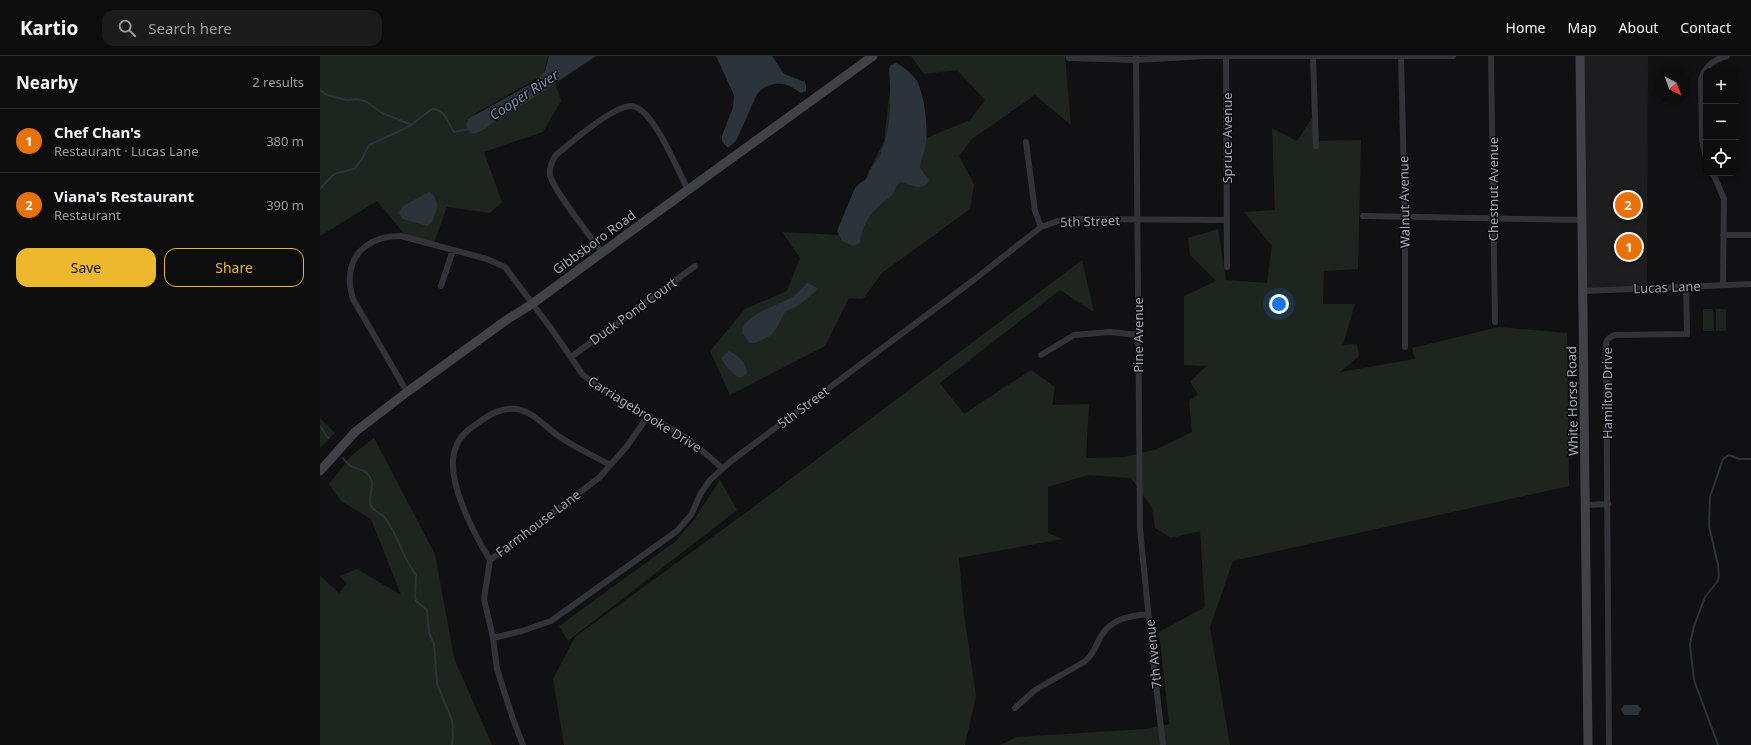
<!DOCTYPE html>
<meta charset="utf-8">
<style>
body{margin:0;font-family:"Noto Sans",sans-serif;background:#1b1b1c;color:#f1f3f6}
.controls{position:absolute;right:12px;top:12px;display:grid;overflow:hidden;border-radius:8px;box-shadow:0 2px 6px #0003}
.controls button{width:36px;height:36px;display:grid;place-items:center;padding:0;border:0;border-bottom:1px solid #2d2d2e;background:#0d0d0e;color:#f1f3f6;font:20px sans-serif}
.compass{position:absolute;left:1335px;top:12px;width:36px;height:36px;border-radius:50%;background:#0d0d0e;box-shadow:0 2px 6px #0003;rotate:139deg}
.you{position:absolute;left:959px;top:248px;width:14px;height:14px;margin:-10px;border:3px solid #fff;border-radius:50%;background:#1a73e8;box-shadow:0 0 0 6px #1a73e833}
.badge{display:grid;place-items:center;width:26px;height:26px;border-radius:50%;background:#eeb82e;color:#fff;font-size:13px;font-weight:700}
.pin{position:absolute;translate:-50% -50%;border:2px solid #fff;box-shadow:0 1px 4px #0006}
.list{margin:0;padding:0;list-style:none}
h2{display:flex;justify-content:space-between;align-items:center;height:52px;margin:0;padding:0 16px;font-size:17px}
h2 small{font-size:13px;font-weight:400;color:#9a9c9e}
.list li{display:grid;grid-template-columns:26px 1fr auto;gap:12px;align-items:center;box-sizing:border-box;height:64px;padding:0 16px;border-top:1px solid #2d2d2e}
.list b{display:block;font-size:15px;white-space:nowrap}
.list p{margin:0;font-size:13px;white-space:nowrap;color:#9a9c9e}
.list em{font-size:13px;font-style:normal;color:#9a9c9e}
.actions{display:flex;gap:8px;padding:12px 16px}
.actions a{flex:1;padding:9px 0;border:1px solid #eeb82e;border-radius:12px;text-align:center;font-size:14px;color:#eeb82e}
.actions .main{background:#eeb82e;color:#111}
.icon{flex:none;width:22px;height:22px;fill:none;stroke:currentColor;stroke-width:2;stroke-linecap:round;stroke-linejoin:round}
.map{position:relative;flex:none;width:1431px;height:689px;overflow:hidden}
header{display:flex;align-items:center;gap:24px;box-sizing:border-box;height:56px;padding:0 20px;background:#0d0d0e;border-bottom:1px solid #2d2d2e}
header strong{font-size:19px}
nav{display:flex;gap:22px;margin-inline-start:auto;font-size:14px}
.search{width:280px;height:36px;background:#1b1b1c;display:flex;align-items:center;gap:10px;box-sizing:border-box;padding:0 14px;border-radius:12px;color:#9a9c9e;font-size:15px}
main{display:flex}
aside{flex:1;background:#0d0d0e}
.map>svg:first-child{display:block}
</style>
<header>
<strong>Kartio</strong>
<div class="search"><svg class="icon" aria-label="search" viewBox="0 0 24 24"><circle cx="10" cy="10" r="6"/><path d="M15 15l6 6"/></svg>Search here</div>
<nav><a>Home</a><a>Map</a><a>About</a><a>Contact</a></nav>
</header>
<main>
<aside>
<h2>Nearby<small>2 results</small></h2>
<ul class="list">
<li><span class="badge" style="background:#e8710a">1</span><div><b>Chef Chan's</b><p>Restaurant · Lucas Lane</p></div><em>380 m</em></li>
<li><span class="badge" style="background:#e8710a">2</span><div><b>Viana's Restaurant</b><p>Restaurant</p></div><em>390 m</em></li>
</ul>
<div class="actions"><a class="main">Save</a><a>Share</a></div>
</aside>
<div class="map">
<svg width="1431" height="689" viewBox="0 0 1431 689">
<rect width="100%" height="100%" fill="#111113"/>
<path fill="#1d1d20" d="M1260,0H1328L1327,232L1264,235Z"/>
<path fill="#1e251f" d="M0,0H228L223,19L151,60L235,26L241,45L223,76L164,96L182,146L170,157L127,151L114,187L86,180L57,145L0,180Z
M591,0H745L751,69L715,39L652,83L639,100L654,128L650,153L562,217L543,243L529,242L505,290L410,339L390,295L425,253L467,235L480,202L462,176L518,179L564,85L573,7L606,82L650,64L665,44L637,14L604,18Z
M992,62L997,85L1041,84L1038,213L1004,215L1003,248H1035L1023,289L1037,288L1039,300L1020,316L1095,303L1092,292L1179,271L1247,277L1249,430L913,505L890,571L910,689H680L697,681L825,673L849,668L839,576L885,551L880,475L851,482L835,472L832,452L811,422L768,419L728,431V477L743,483L639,502L644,558L656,640L645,689H244L233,623L255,581L428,455L762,204L774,256L740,234L620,327L644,358L711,314L735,331L732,349L769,348L766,402L805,401L837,393L872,376L869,345L878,338L870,326L886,310L864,309V240L896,225L870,199L868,182L898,173L906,224L947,227L952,190L924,156L955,154L952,72L977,85Z
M1383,253H1393L1394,275H1383Z
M1396,253H1406V275H1396Z
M0,362L15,377L0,392Z
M54,382L115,498L134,602L172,689H0V520L19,537L27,527L19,520L37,513L81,539L51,463L21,445L9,428L32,399Z
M400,424L417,454L248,585L239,570L356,485L374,464Z"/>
<path fill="#2b333b" d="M229,0H276L207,46L173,66L165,73L154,78L150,77L146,69L148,63L216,25L225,15Z
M396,0H452L464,18L485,26L486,29V35L481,37C477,35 473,31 469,30C458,25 444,29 437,38L416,85L409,91H407L402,85V80L413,51L414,39Z
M576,7C583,10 595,20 598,27C605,43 608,72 606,88C605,96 601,102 600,112L609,124C604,136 590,129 581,126C575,129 576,133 573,138C570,142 564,145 561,148C550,157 541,172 540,187L533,190L522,185L517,175L535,132L540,127L547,123C549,111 556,108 560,99C572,71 571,43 569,13L571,9Z
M109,136L114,140L118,150L112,166L107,170L83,163L79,157L83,150Z
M487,227L497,232L496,235L479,249L465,256L456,273L450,280L435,287H430L422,277C421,259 459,249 471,242C477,238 482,232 487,227Z
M409,295C418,299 427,307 427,317L422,321L419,322C412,317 404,309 401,302Z
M1304,649H1318L1321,653L1318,659H1304L1301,653Z"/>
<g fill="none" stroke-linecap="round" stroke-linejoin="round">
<path stroke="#2b333b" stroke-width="2" d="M0,34L7,39L27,44L37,43L47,46L62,57L92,69
M0,133L12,120L17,117L34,113L42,103L49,89L88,71L112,53C125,53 128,67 134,76L149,73
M0,370L8,382
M23,402C32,417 45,409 51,423C55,432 47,440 51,450C54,456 61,457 65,462C79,480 82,502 96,519L95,541L96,545L107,554L109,577L114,588L117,628L132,664L133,678L132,689
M1398,689L1374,624L1370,588L1374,570L1385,541L1397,526L1399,521L1398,509L1389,470L1390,441L1403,403L1409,399L1419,403H1431"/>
<path stroke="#323338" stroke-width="6" d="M816,0L820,473L832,594L843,689
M906,0L907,211
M993,0L996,90
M1081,0L1085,161V291
M1171,0L1175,266
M749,2L816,4L885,0H1133
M706,86L715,155L721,171
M1386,102L1382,84L1381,23C1385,10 1395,3 1407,0
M1393,117L1404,143L1403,229
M1043,160L1262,164
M1403,179H1431
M282,196C271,181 233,134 230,119C229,112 232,105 236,99C250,87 295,48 312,50C333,52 358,115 368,134
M121,230L133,194
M1264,235L1431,228
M721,299L754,279L790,276L818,279
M251,301L375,210
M87,336L33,243C31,236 29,229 30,221C31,193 56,179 81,180L167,203L185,211L230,271L263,319L301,346L343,368L370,384L402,412
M1266,449L1288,448
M170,504C154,478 123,420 136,391C139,381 150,372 158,367C170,358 182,351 197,353C214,356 226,372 240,381C256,392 274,400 290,409
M173,582L202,575L231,565L357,475L371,459L381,437L390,424L411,405L655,223L721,171L738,165L753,163L907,164
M695,652L715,634L764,606C774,598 775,591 781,580C792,562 810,560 828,558
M203,689L193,663L177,613L173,582L164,543L170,504L280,421L307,390L328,360
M1289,689L1286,287L1288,283L1294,279L1367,278L1366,230"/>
<path stroke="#404247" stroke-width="9" d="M1260,0L1268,689
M0,415L35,376L87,336L188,263L212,248L325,165L553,0"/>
</g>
<g text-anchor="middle" stroke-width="3" stroke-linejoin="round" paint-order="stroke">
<g font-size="13" fill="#a3a7b3" stroke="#0c0c0e">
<text transform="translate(907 82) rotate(-90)" y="5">Spruce Avenue</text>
<text transform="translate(1173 133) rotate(-90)" y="5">Chestnut Avenue</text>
<text transform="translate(1084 146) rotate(-91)" y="5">Walnut Avenue</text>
<text transform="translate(770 165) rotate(-2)" y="5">5th Street</text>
<text transform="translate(274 186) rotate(-36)" y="5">Gibbsboro Road</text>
<text transform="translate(1347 231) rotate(-2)" y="5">Lucas Lane</text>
<text transform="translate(313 255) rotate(-36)" y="5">Duck Pond Court</text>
<text transform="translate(818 279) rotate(-90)" y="5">Pine Avenue</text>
<text transform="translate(1287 337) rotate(-90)" y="5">Hamilton Drive</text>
<text transform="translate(1252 345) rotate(-91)" y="5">White Horse Road</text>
<text transform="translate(483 351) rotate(-37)" y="5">5th Street</text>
<text transform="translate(325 358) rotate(32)" y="5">Carriagebrooke Drive</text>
<text transform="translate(218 467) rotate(-37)" y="5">Farmhouse Lane</text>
<text transform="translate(833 598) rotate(-96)" y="5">7th Avenue</text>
</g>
<g font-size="14" font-style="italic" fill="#7a93ae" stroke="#0c0c0e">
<text transform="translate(204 39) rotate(-33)" y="5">Cooper River</text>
</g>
</g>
</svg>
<div class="controls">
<button>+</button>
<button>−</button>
<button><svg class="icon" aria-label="locate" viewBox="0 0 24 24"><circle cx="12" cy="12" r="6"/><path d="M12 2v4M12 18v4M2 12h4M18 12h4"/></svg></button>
</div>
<svg class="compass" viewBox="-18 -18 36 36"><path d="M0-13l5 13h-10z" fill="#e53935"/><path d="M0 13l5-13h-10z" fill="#9a9c9e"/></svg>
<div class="you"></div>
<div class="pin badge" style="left:1309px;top:191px;background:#e8710a">1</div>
<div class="pin badge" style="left:1308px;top:149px;background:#e8710a">2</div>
</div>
</main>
